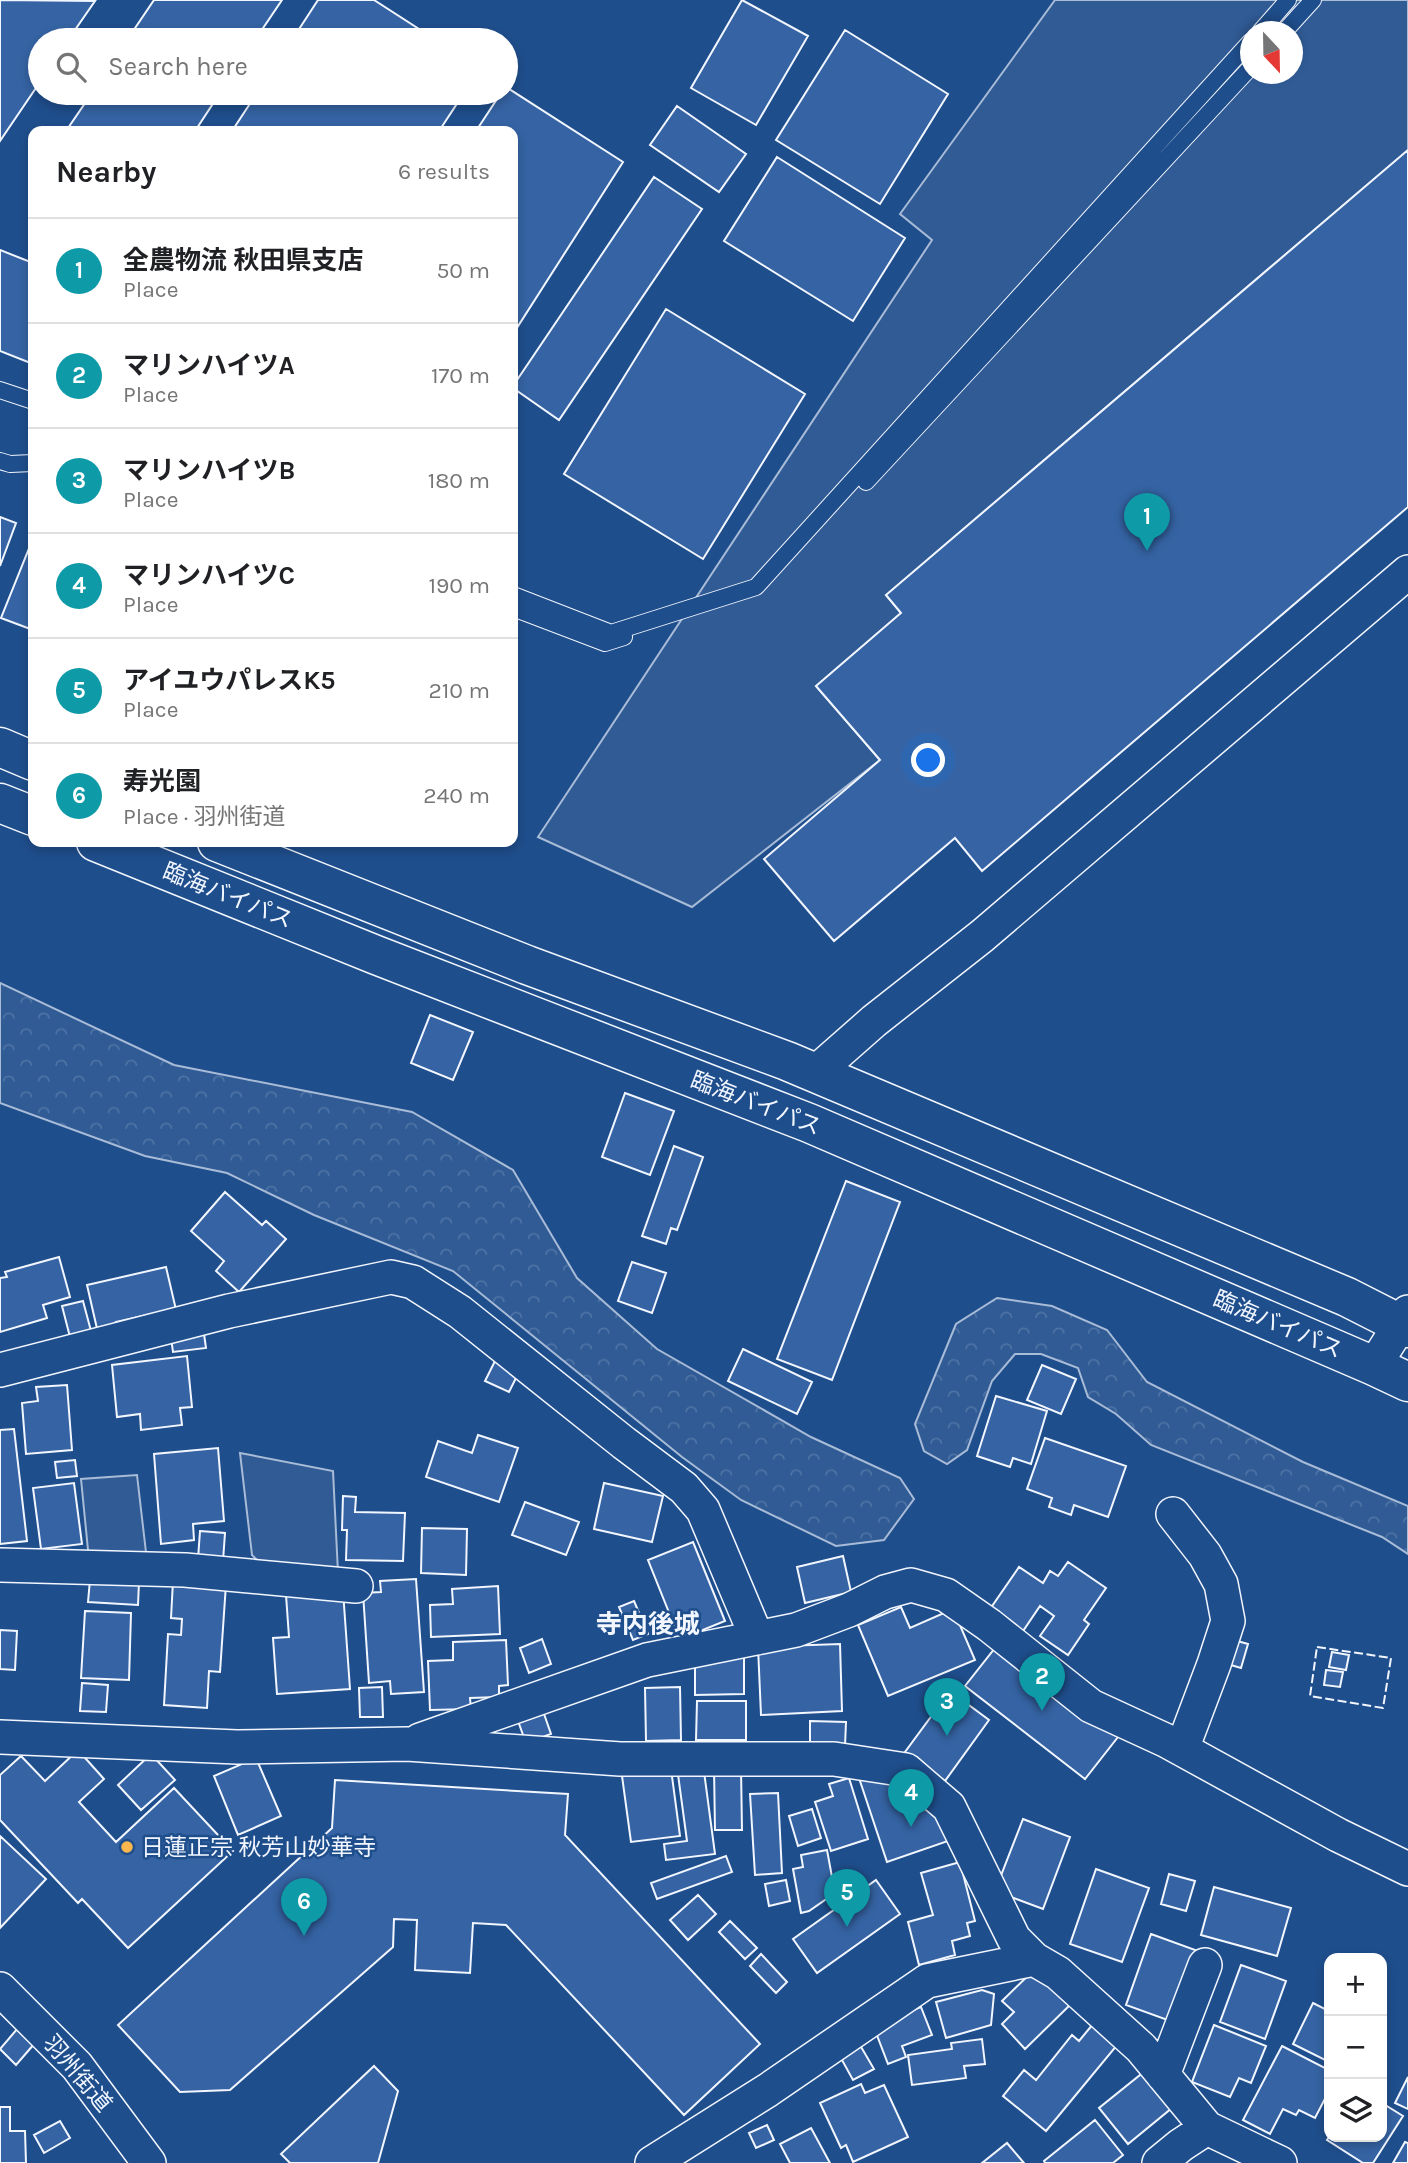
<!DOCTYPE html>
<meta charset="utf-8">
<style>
body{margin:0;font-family:Karla,"Noto Sans JP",sans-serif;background:#f2f2f2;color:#202124}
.controls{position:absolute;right:21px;bottom:21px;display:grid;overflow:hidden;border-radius:14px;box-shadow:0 4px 10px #0003}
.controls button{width:63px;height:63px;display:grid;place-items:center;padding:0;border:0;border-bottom:2px solid #e0e0e0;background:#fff;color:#202124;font:35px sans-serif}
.compass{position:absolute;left:1240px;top:21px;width:63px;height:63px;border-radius:50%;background:#fff;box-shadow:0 4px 10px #0003;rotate:158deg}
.you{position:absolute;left:929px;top:761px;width:24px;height:24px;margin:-18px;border:5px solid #fff;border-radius:50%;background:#1a73e8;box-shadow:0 0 0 10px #1a73e833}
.badge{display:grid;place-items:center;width:46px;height:46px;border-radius:50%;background:#111827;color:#fff;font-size:23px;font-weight:700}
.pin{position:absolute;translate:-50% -58px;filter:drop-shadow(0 2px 4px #0008)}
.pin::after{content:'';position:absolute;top:37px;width:24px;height:21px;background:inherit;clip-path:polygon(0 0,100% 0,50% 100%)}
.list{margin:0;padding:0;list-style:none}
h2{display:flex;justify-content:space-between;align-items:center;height:91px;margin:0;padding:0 28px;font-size:30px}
h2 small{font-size:23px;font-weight:400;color:#757577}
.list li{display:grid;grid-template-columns:46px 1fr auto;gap:21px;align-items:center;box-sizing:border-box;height:105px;padding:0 28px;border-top:2px solid #e0e0e0}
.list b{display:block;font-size:26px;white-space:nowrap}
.list p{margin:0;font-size:23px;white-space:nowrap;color:#757577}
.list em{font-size:23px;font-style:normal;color:#757577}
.icon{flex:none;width:38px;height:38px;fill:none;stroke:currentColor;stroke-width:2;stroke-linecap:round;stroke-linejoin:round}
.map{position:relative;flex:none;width:1408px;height:2163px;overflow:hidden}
.search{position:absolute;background:#fff;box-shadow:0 4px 10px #0003;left:28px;top:28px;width:490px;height:77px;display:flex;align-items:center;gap:18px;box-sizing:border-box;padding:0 24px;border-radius:38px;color:#757577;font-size:26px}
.panel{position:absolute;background:#fff;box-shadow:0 4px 10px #0003;left:28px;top:126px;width:490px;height:721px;border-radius:14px}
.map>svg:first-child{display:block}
</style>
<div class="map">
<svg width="1408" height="2163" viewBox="0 0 1408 2163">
<defs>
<pattern id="forest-crowns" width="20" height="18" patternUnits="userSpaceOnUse" patternTransform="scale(1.75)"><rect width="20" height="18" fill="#305b95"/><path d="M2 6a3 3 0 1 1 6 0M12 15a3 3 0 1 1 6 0" fill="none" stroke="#4e73a5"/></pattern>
</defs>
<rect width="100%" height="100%" fill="#1f4e8c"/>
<path fill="#305b95" stroke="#a8bbd7" stroke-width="2" fill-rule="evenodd" d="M1055,0H1408V150L886,595L901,613L816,686L880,760L692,907L538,837L932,240L900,214ZM1250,32H1292V74H1250Z
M240,1453L333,1471L338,1573L268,1571L252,1555Z
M137,1475L147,1561L89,1560L81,1479Z"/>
<path fill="url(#forest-crowns)" stroke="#a8bbd7" stroke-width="2" d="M0,983L174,1065L412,1112L513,1170L577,1278L657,1349L811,1437L900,1478L914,1499L884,1540L836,1546L741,1500L682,1457L453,1271L314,1215L227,1173L145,1156L0,1103Z
M997,1298L1052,1306L1107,1330L1147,1382L1303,1462L1408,1506V1554L1382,1537L1151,1445L1116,1414L1088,1397L1078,1368L1041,1354H1015L992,1381L967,1450L947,1464L924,1451L915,1424L956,1324Z"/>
<path fill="#3563a3" stroke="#f2f6ff" stroke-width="2" d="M0,0L95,1L68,40H40V82L0,141Z
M154,0H282L255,40H127Z
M318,0H374L436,40H292Z
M742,0L808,36L756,125L691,88Z
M845,30L948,94L880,204L776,140Z
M506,87L623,162L513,334V131H476L501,93H506Z
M92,93H220L195,131H66Z
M257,93H464L439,131H232Z
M677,106L746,154L719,192L650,145Z
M1408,150V507L982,871L955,838L834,941L764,859L880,760L816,686L901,613L886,595Z
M777,157L905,238L853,321L724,241Z
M654,177L702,209L559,420L513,388V386Z
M0,250L33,263V364L0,351Z
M666,309L805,394L703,559L564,474Z
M0,517L16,523L0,566Z
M32,541H33V630L1,618Z
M430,1015L473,1032L453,1080L411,1063Z
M625,1093L674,1111L650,1175L602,1157Z
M674,1146L703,1157L677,1230L671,1228L666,1244L642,1236Z
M846,1181L900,1202L832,1380L777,1359Z
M225,1192L262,1225L266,1221L286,1239L239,1292L216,1271L224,1261L191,1231Z
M59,1257L70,1297L43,1305L47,1318L0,1332V1278L7,1277L5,1272Z
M632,1262L666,1273L652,1313L618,1301Z
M166,1267L177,1314L154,1319L152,1314L116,1322L118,1328L98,1333L87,1285Z
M83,1301L91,1331L70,1337L62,1306Z
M203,1327L206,1348L173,1352L170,1331Z
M743,1349L812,1382L797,1414L728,1381Z
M187,1356L192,1407L180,1408L182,1425L141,1430L140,1414L117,1417L112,1365Z
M496,1359L520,1370L509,1392L485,1381Z
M1042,1365L1076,1379L1061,1414L1027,1400Z
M67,1385L72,1450L26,1454L22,1403L38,1401L36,1387Z
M996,1396L1047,1411L1031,1464L1013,1458L1010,1467L977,1456Z
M14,1429L27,1541L0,1544V1430Z
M478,1435L518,1448L499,1502L426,1477L438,1441L472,1453Z
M1045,1438L1126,1466L1108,1517L1074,1505L1071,1515L1049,1507L1052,1498L1027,1489Z
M218,1448L224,1521L193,1524L194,1540L161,1544L154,1454Z
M75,1460L77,1476L57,1478L55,1462Z
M74,1483L82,1544L41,1549L33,1488Z
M604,1483L663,1496L652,1542L594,1529Z
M343,1496L356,1497L355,1512L405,1513L403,1561L346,1560L347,1530H342Z
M525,1502L579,1522L566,1555L512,1535Z
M422,1528L467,1529L466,1575L421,1573Z
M200,1531L225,1533L223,1561L198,1559Z
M693,1542L725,1621L693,1634L687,1619L674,1625L648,1560Z
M843,1556L851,1592L805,1603L797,1567Z
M1068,1562L1106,1588L1084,1620L1089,1624L1068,1655L1040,1636L1054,1616L1040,1606L1021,1634L988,1612L1019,1567L1043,1583L1050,1571L1058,1576Z
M416,1579L424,1692L391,1694L390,1681L369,1683L363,1593L381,1592L380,1581Z
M90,1580L139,1582L138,1605L88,1602Z
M173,1581L226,1584L220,1672L209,1671L207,1708L164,1705L168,1634L181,1635L182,1619L171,1618Z
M498,1586L500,1634L431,1637L430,1605L453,1604L452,1589Z
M343,1591L350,1689L277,1694L273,1638L289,1637L286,1595Z
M634,1601L648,1634L633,1640L619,1607Z
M901,1607L910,1628L953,1609L975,1660L888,1696L858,1625Z
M85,1611L131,1613L129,1680L81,1678Z
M0,1630L17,1631L15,1670L0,1669Z
M542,1639L551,1664L529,1673L520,1648Z
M1230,1639L1248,1644L1241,1668L1224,1663Z
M506,1640L508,1685L499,1686V1697L470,1698L471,1709L430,1710L428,1661L453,1660V1642Z
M999,1643L1118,1737L1085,1779L965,1686Z
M840,1644L842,1711L761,1715L758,1647Z
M1332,1652L1349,1655L1346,1670L1329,1667Z
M744,1655V1694L695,1695V1656Z
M1326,1670L1343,1672L1340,1687L1324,1685Z
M82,1683L108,1685L106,1712L80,1711Z
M382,1687L383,1717H360L359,1688Z
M680,1687L681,1740L646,1741L645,1688Z
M950,1691L989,1720L945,1781L905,1752Z
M697,1701H746V1740H696Z
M543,1711L551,1734L526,1743L518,1721Z
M810,1721L846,1722L845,1746L810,1745Z
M78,1750L104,1779L79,1802L116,1842L174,1788L233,1851L128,1948L82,1899L78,1903L0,1820V1775L21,1756L45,1781Z
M151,1754L175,1780L141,1810L118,1785Z
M256,1758L281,1816L238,1835L214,1776Z
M703,1764L715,1854L666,1860L664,1844L687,1841L677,1767Z
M714,1768H741L742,1830H715Z
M671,1769L680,1836L631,1842L622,1776Z
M894,1773L901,1794L915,1790L941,1812L951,1840L887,1862L859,1778Z
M849,1778L868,1839L831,1851L815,1802L833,1796L829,1784Z
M335,1780L568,1794L565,1835L760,2044L684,2115L506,1925L473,1923L470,1973L415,1970L417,1920L394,1919L393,1947L230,2090L180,2092L118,2025L332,1828Z
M778,1793L782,1873L755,1875L750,1794Z
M812,1809L821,1838L798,1846L789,1816Z
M1023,1819L1070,1837L1043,1909L995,1891Z
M0,1836L46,1879L0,1928Z
M827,1850L835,1893L809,1911L801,1913L793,1869L803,1867L801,1855Z
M726,1856L732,1872L657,1899L651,1883Z
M960,1862L975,1921L967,1923L970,1936L952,1941L955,1955L919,1965L908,1922L933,1915L921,1873Z
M1096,1869L1149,1888L1122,1962L1070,1944Z
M1169,1874L1195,1881L1186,1911L1161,1904Z
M786,1880L790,1901L769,1906L765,1884Z
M876,1880L900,1914L817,1973L793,1939Z
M1214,1887L1291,1908L1277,1956L1201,1935Z
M698,1895L716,1914L688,1940L670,1920Z
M730,1921L757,1948L745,1959L719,1932Z
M1151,1934L1198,1951L1173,2022L1126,2005Z
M761,1954L787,1982L776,1993L750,1966Z
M1241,1965L1286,1981L1265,2039L1220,2022Z
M1036,1968L1071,2004L1025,2049L1002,2024L1014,2012L1002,2001Z
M982,1990L994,1994L991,2025L946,2038L936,2002Z
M1313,2003L1329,2011V2062L1293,2044Z
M921,2007L932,2035L902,2046L906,2057L888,2064L873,2025Z
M1093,2024L1118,2044L1046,2131L1003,2096L1024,2070L1036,2080L1072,2035L1079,2041Z
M1214,2025L1266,2046L1251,2083L1239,2078L1230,2097L1192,2082Z
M18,2028L35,2043L16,2065L0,2049Z
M982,2039L985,2064L964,2066L966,2078L912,2085L908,2055L952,2049L951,2043Z
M857,2040L874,2069L853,2080L837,2051Z
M1282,2046L1329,2070V2091L1315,2118L1299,2110L1296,2115L1283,2109L1270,2134L1243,2120Z
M374,2066L398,2091L378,2163H290L281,2154Z
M1150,2067L1178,2103L1128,2144L1099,2108Z
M1408,2077V2109L1395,2103Z
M861,2084L865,2093L884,2085L908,2137L853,2162L846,2145L841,2148L820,2103Z
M1382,2103L1403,2116L1373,2163H1363L1327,2140L1329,2137H1382Z
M0,2107H10V2131H25L26,2163H0Z
M1095,2120L1123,2155L1113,2163H1045L1044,2161Z
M60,2121L70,2138L44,2153L34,2135Z
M767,2125L774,2140L756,2148L749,2133Z
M811,2128L830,2163H790L780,2144Z
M1405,2142L1408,2143V2163H1393Z
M1007,2143L1024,2163H982Z"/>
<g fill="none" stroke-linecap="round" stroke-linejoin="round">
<g stroke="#f2f6ff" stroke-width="18">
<path id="service" d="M1260,32L1288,0
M1284,32L1313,0
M0,390L33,401
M0,461L10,464L33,463
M866,482L1250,68
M513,595L611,633L756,587L1250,42
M513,608L605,643L624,637"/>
</g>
<g stroke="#f2f6ff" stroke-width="36">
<path id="minor" d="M815,1073L874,1021L982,936L1408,572
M1374,1366L1408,1312
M0,1370L229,1311L391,1277L413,1282L460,1312L624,1443L684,1488L703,1510L757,1638
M1173,1514L1205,1555L1221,1584L1228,1621L1214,1664L1182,1749
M0,1565L185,1570L356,1586
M0,1737L237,1747L407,1744L620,1759H834L906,1770L949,1807L1014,1939L1034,1959L1058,1973L1141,2048L1207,2128L1280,2163
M420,1740L647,1660L796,1630L849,1610L885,1592L911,1585L946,1595L989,1625L1091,1706L1167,1741L1338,1835L1408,1869
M0,1989L77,2066L149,2163
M1163,2075L1205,1965
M652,2163L768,2090L927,1981L1034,1959
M1159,2163L1181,2145L1207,2128"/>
</g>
<g stroke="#f2f6ff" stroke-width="41">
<path id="trunk" d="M0,747L33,761
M0,803L33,816
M96,842L376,955L809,1123L1374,1366L1408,1382
M217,842L527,965L787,1061L1347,1297L1408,1328"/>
</g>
<use href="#service" stroke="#1f4e8c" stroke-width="16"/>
<use href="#minor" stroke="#1f4e8c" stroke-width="33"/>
<use href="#trunk" stroke="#1f4e8c" stroke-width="38"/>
<path stroke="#f2f6ff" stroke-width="2" stroke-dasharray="9 3.5" stroke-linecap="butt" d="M1317,1647L1391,1658L1383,1708L1310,1696Z"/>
</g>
<circle fill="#ffb74d" stroke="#1f4e8c" stroke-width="2.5" cx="127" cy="1847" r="7"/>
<g text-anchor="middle" stroke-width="5" stroke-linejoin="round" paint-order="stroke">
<g font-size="23" fill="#f2f6ff" stroke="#1f4e8c">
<text transform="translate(228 895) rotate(22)" y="8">臨海バイパス</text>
<text transform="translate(756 1103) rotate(21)" y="8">臨海バイパス</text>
<text transform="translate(1278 1324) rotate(23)" y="8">臨海バイパス</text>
<text transform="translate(78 2073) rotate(50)" y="8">羽州街道</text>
</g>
<g font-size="23" fill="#f2f6ff" stroke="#1f4e8c" text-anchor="start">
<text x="141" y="1855">日蓮正宗 秋芳山妙華寺</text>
</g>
<g font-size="26" font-weight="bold" fill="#f2f6ff" stroke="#1f4e8c">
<text x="648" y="1633">寺内後城</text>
</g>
</g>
</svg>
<div class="controls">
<button>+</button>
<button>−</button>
<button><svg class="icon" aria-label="layers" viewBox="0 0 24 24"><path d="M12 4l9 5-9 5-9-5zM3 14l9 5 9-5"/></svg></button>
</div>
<svg class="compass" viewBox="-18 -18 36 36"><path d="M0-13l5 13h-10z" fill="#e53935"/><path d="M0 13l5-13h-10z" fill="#757577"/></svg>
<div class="you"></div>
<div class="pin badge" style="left:1147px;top:551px;background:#0f9aa8">1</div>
<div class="pin badge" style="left:1042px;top:1711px;background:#0f9aa8">2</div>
<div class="pin badge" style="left:947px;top:1736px;background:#0f9aa8">3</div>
<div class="pin badge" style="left:911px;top:1827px;background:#0f9aa8">4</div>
<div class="pin badge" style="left:847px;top:1927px;background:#0f9aa8">5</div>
<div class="pin badge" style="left:304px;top:1936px;background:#0f9aa8">6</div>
<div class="search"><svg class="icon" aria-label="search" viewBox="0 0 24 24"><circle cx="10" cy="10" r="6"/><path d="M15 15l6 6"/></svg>Search here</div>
<section class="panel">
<h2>Nearby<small>6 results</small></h2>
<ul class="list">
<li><span class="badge" style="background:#0f9aa8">1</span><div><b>全農物流 秋田県支店</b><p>Place</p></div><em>50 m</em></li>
<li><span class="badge" style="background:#0f9aa8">2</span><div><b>マリンハイツA</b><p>Place</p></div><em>170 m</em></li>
<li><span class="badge" style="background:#0f9aa8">3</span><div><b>マリンハイツB</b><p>Place</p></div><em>180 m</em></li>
<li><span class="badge" style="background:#0f9aa8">4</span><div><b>マリンハイツC</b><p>Place</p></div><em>190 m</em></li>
<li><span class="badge" style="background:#0f9aa8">5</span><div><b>アイユウパレスK5</b><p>Place</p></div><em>210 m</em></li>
<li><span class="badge" style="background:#0f9aa8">6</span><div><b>寿光園</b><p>Place · 羽州街道</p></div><em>240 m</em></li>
</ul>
</section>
</div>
